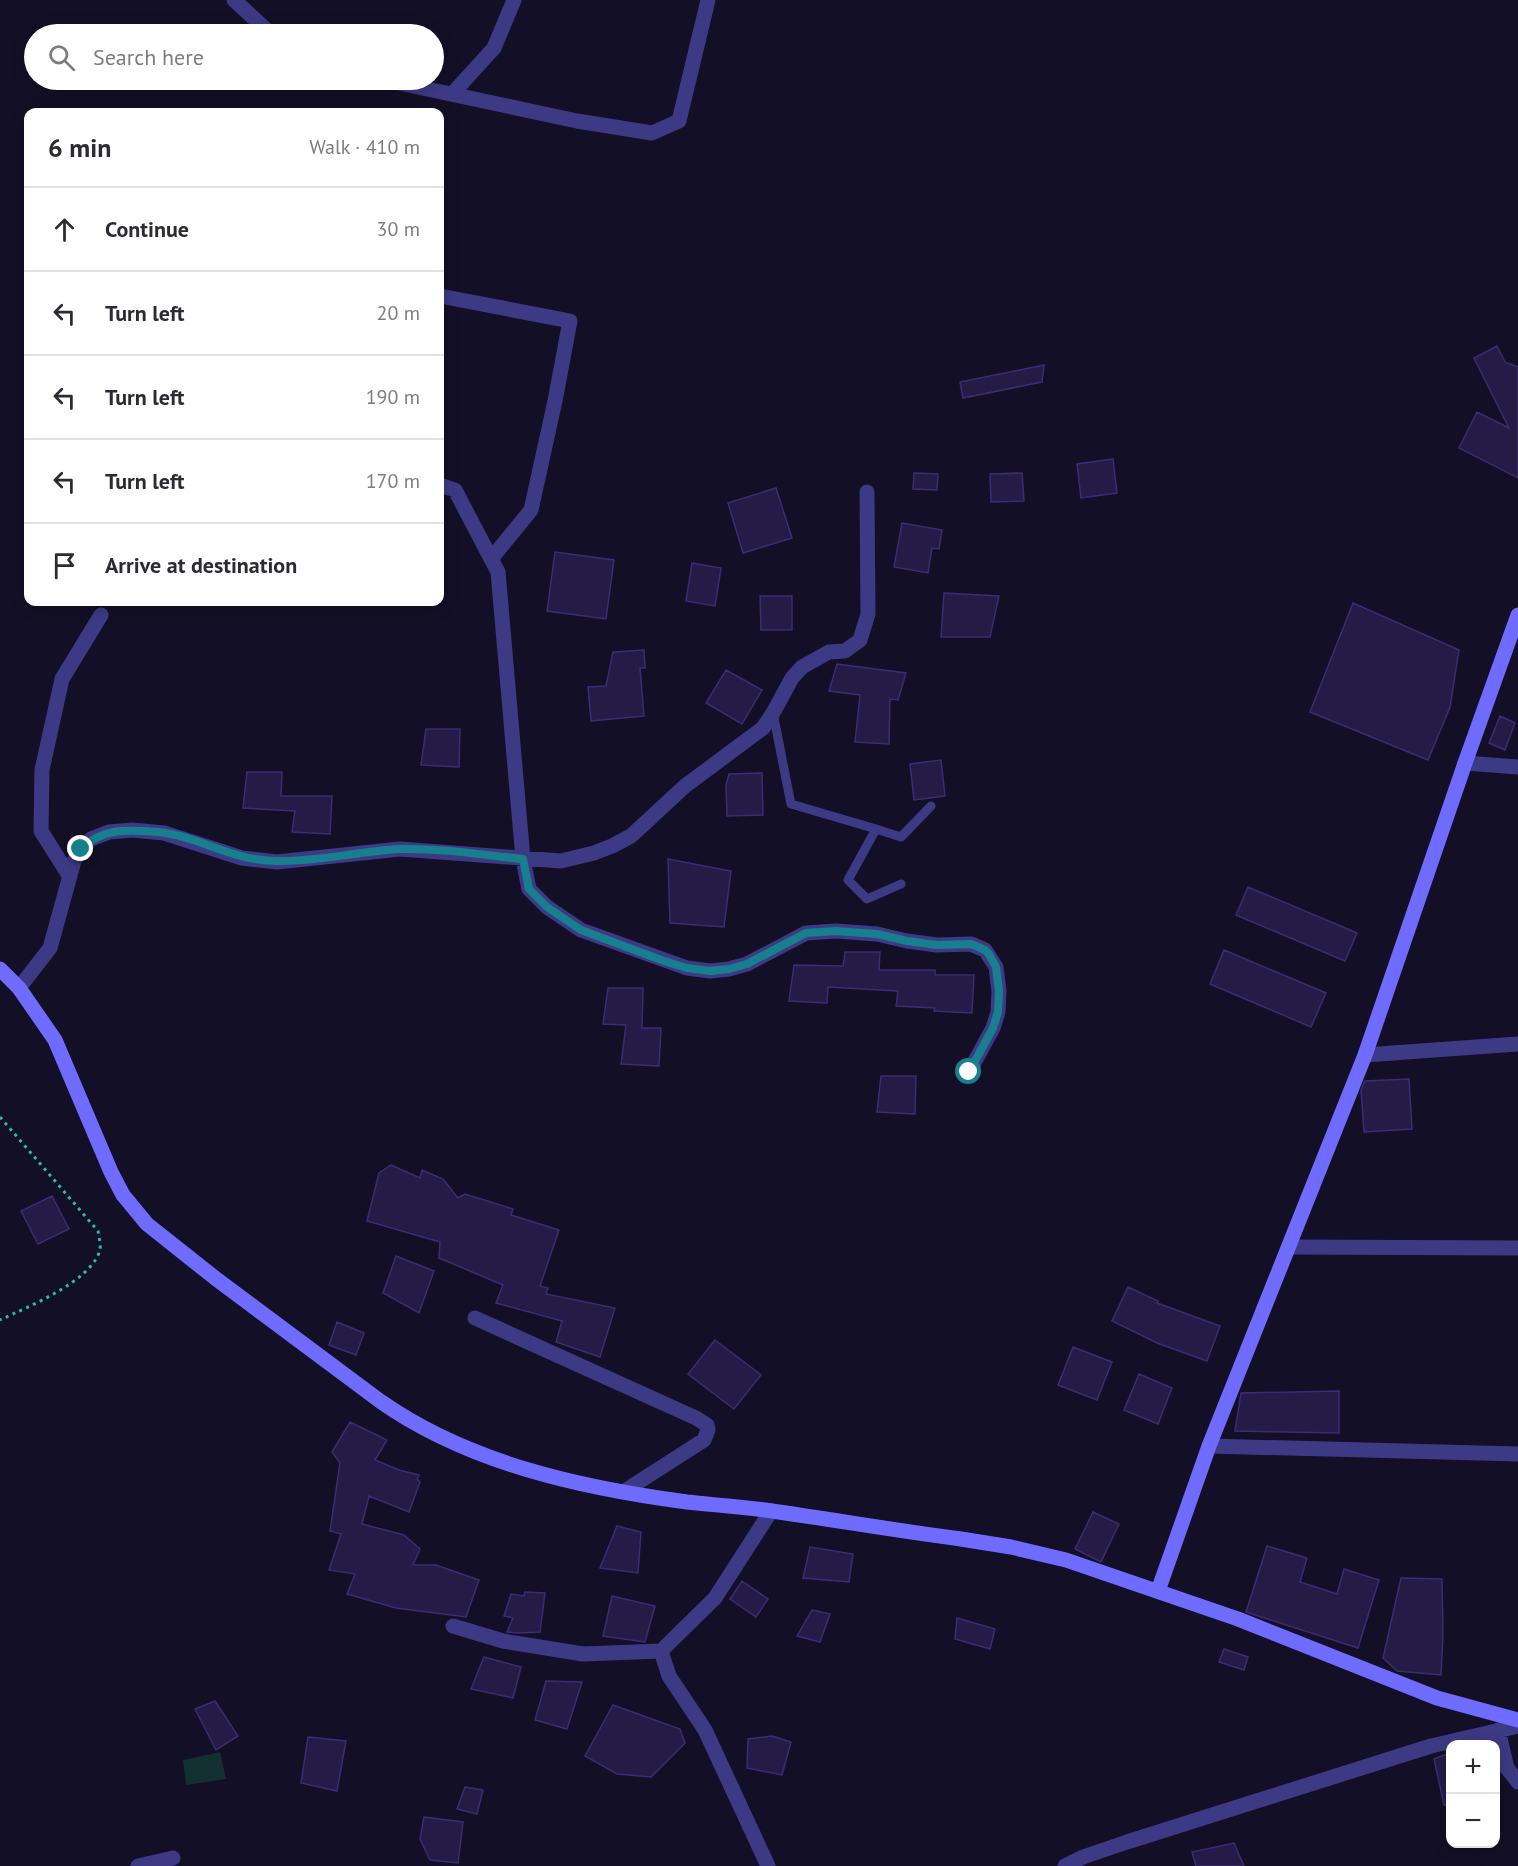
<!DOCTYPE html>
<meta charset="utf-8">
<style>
:root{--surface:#fff;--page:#f2f2f3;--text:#2b2b33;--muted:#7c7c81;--line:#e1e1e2}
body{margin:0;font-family:"PT Sans",sans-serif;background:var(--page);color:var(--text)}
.controls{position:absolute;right:18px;bottom:18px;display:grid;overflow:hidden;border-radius:12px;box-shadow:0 3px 15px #0003}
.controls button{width:54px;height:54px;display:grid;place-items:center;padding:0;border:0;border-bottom:2px solid var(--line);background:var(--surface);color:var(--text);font:30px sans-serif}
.stop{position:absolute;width:18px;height:18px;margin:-14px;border:4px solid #187f8f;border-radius:50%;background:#fff}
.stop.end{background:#187f8f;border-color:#fff;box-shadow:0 2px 6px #0008}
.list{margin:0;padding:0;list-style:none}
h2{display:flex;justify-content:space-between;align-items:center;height:78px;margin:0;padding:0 24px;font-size:26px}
h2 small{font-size:20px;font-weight:400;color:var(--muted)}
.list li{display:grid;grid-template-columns:39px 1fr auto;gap:18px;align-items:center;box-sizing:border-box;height:84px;padding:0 24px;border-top:2px solid var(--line)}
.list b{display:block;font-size:22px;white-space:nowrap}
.list em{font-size:20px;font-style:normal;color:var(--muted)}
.icon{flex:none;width:33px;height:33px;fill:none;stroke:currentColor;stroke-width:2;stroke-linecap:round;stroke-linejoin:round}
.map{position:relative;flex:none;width:1518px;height:1866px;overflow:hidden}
.search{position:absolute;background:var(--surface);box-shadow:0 3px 15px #0003;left:24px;top:24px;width:420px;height:66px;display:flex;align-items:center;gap:15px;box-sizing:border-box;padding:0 21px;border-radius:33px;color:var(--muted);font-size:22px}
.panel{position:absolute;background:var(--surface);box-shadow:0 3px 15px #0003;left:24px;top:108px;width:420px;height:498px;border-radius:12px}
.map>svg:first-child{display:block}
.green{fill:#12302f}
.building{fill:#241b47;stroke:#3b2d73;stroke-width:1.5}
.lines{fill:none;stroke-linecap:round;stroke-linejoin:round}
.path{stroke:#2fb8b0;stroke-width:3;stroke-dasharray:3 4.5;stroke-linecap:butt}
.lane{stroke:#3d3a85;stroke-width:9}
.street{stroke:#3d3a85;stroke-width:15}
.secondary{stroke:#6f6bff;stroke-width:15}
.route{stroke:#187f8f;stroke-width:8}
</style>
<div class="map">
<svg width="1518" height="1866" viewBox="0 0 1518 1866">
<rect width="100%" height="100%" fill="#130f26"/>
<path class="green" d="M220 1752 226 1779 186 1785 183 1760Z"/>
<path class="building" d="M1497 346 1505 362 1518 367V478L1459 448 1477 412 1509 428 1474 358Z
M1044 365 1042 382 963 398 960 382Z
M1113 459 1117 493 1081 498 1077 464Z
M914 473 938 474 937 490 913 489Z
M1022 473 1024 501 991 502 990 474Z
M776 488 792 538 743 553 728 503Z
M902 523 942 530 939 549 932 548 928 573 894 567Z
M555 552 614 560 606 619 547 611Z
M692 563 721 568 715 606 686 601Z
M944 593 999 596 990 637H941Z
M760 596H792V630H761Z
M1353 603 1459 650 1450 707 1428 760 1310 712Z
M644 650 645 668H640L644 716 591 721 588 687 606 686 613 652Z
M837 664 906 673 898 700 890 699 889 744 855 742 860 695 829 691Z
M726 670 762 690 742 724 706 703Z
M1500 716 1515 723 1505 750 1489 743Z
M426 729H460L459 767 421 765Z
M941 760 945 796 914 800 910 764Z
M247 772H282L281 796H332L330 834 292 832 295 811 243 808Z
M762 773 763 815 727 816 726 785 729 774Z
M668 859 731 871 724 927 670 923Z
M1248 887 1357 933 1345 961 1236 915Z
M1224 950 1326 993 1311 1027 1210 984Z
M845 952H880L879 970H935V975H974L972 1013 934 1011 935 1008 896 1006 898 991 828 987 827 1003 789 1001 794 965 843 966Z
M608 988H643L642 1028H661L659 1066 621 1064 626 1025 603 1024Z
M881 1076H916L915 1114 877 1112Z
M1409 1079 1412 1129 1364 1132 1361 1090 1365 1081Z
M391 1165 420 1178 422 1170 443 1179 458 1198 465 1194 513 1209 511 1215 559 1230 540 1286 548 1288 546 1294 615 1308 600 1357 556 1342 562 1321 496 1303 503 1285 439 1258 440 1242 367 1221 379 1173Z
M52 1196 69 1229 38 1244 21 1211Z
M396 1256 434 1271 419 1313 383 1293Z
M1128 1287 1158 1301 1157 1303 1220 1326 1207 1361 1157 1343 1112 1321Z
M337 1322 364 1333 356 1355 329 1345Z
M715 1340 761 1375 734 1409 688 1374Z
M1073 1347 1112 1362 1097 1400 1058 1385Z
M1139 1374 1172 1388 1158 1424 1124 1410Z
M1339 1391V1433L1235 1431 1241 1393Z
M350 1422 387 1440 375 1460 399 1470 419 1475 417 1479 420 1482 409 1512 369 1496 362 1524 404 1535 420 1549 413 1565H436L479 1580 466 1617 396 1608 347 1594 355 1574 329 1570 341 1534 330 1531 340 1463 332 1452Z
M1093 1512 1119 1524 1101 1562 1075 1549Z
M617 1526 641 1532 638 1573 600 1568Z
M1267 1546 1307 1558 1300 1582 1337 1594 1344 1569 1379 1580 1358 1648 1246 1612Z
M810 1547 853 1554 849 1582 803 1578Z
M1401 1578 1442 1579 1443 1635 1441 1675 1397 1671 1383 1658Z
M742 1581 768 1599 756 1617 730 1599Z
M525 1592 545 1593 540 1632 518 1633 507 1632 513 1618 504 1616 511 1594 524 1596Z
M612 1596 655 1606 645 1642 603 1636Z
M812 1610 830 1614 820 1642 797 1636Z
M957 1618 995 1629 990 1649 955 1639Z
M1224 1649 1248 1657 1244 1670 1219 1662Z
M484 1657 521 1667 513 1698 471 1689Z
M546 1681 582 1682 567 1729 535 1720Z
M215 1701 238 1736 216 1750 195 1709Z
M613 1705 680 1729 685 1743 651 1777 617 1774 585 1756Z
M772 1736 791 1742 782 1775 747 1768 748 1739Z
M308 1737 346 1741 337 1791 301 1783Z
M1450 1753V1805H1444L1434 1759Z
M465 1787 483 1790 477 1814 457 1809Z
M424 1817 463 1822 458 1863 430 1860 420 1839Z
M1234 1843 1244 1866H1196L1192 1852Z"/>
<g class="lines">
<path class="path" d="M0 1117 98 1231C99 1237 101 1245 100 1250 91 1282 27 1307 0 1320"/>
<path class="lane" d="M773 713 791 804 876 829 848 880 867 899 901 884
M876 829 901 837 931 806"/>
<path class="street" d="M234 0 271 34
M385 80 577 121 652 133 679 121 708 0
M452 94 494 48 514 0
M440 296 570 321 555 401 531 510 491 559
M440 485 455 490 498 572 523 859 529 889 547 907 581 930 687 968 710 971 729 969 747 964 806 933 836 931 877 934 907 941 937 945 971 944 985 950 996 967 999 991 998 1012 993 1028 969 1072
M1465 763 1518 767
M70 877 41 831 42 770 62 679 101 615
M19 988 50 948 74 861 81 849 91 839 109 832 132 830 164 833 242 858 277 862 400 849 561 861 594 853 612 846 631 836 685 786 763 728 773 713 792 678 802 667 829 652 845 651 860 640 868 614 867 492
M1365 1055 1518 1044
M1290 1247 1518 1248
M475 1318 696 1418 707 1425 708 1430 704 1440 623 1492
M1209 1446 1518 1454
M453 1626 503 1641 583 1654 661 1651
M1498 1730 1507 1768 1518 1782
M138 1866 173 1858
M768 1866 705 1730 669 1676 661 1651 715 1598 771 1511
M1065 1866 1083 1857 1127 1842 1431 1746 1518 1726"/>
<path class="secondary" d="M0 969 19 988 55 1040 111 1172 123 1195 147 1224 215 1278 380 1401C468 1463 581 1488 687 1502 715 1505 744 1507 772 1511 835 1520 898 1531 961 1539L1011 1547 1066 1560 1238 1619 1437 1698 1518 1720
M1158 1591 1209 1446 1365 1055 1465 763 1518 615"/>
</g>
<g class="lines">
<path class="route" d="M81 849C103 827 129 830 158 832 199 836 232 861 277 861 318 862 359 851 400 849 441 848 483 855 523 859L529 889 547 907 581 930 664 961 687 968 710 971 729 969 747 964 806 933 836 931 877 934 907 941 937 945 971 944 985 950 989 954 996 967 999 991 998 1012 993 1028 969 1072"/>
</g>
</svg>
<div class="controls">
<button>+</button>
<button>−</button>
</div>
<div class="stop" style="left:969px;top:1072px"></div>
<div class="stop end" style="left:81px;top:849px"></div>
<div class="search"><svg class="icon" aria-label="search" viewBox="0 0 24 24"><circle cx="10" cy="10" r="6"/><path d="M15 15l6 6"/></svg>Search here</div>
<section class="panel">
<h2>6 min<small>Walk · 410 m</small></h2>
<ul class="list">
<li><svg class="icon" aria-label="ahead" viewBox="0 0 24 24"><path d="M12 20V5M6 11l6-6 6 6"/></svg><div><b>Continue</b></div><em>30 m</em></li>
<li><svg class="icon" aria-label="left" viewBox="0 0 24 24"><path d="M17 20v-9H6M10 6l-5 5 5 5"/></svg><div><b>Turn left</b></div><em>20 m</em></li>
<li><svg class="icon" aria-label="left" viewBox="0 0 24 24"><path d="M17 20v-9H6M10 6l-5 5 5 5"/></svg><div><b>Turn left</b></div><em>190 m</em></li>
<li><svg class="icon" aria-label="left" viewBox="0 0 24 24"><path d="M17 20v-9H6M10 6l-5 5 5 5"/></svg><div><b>Turn left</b></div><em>170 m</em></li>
<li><svg class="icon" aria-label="arrive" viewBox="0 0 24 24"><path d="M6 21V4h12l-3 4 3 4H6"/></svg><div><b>Arrive at destination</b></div></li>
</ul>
</section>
</div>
